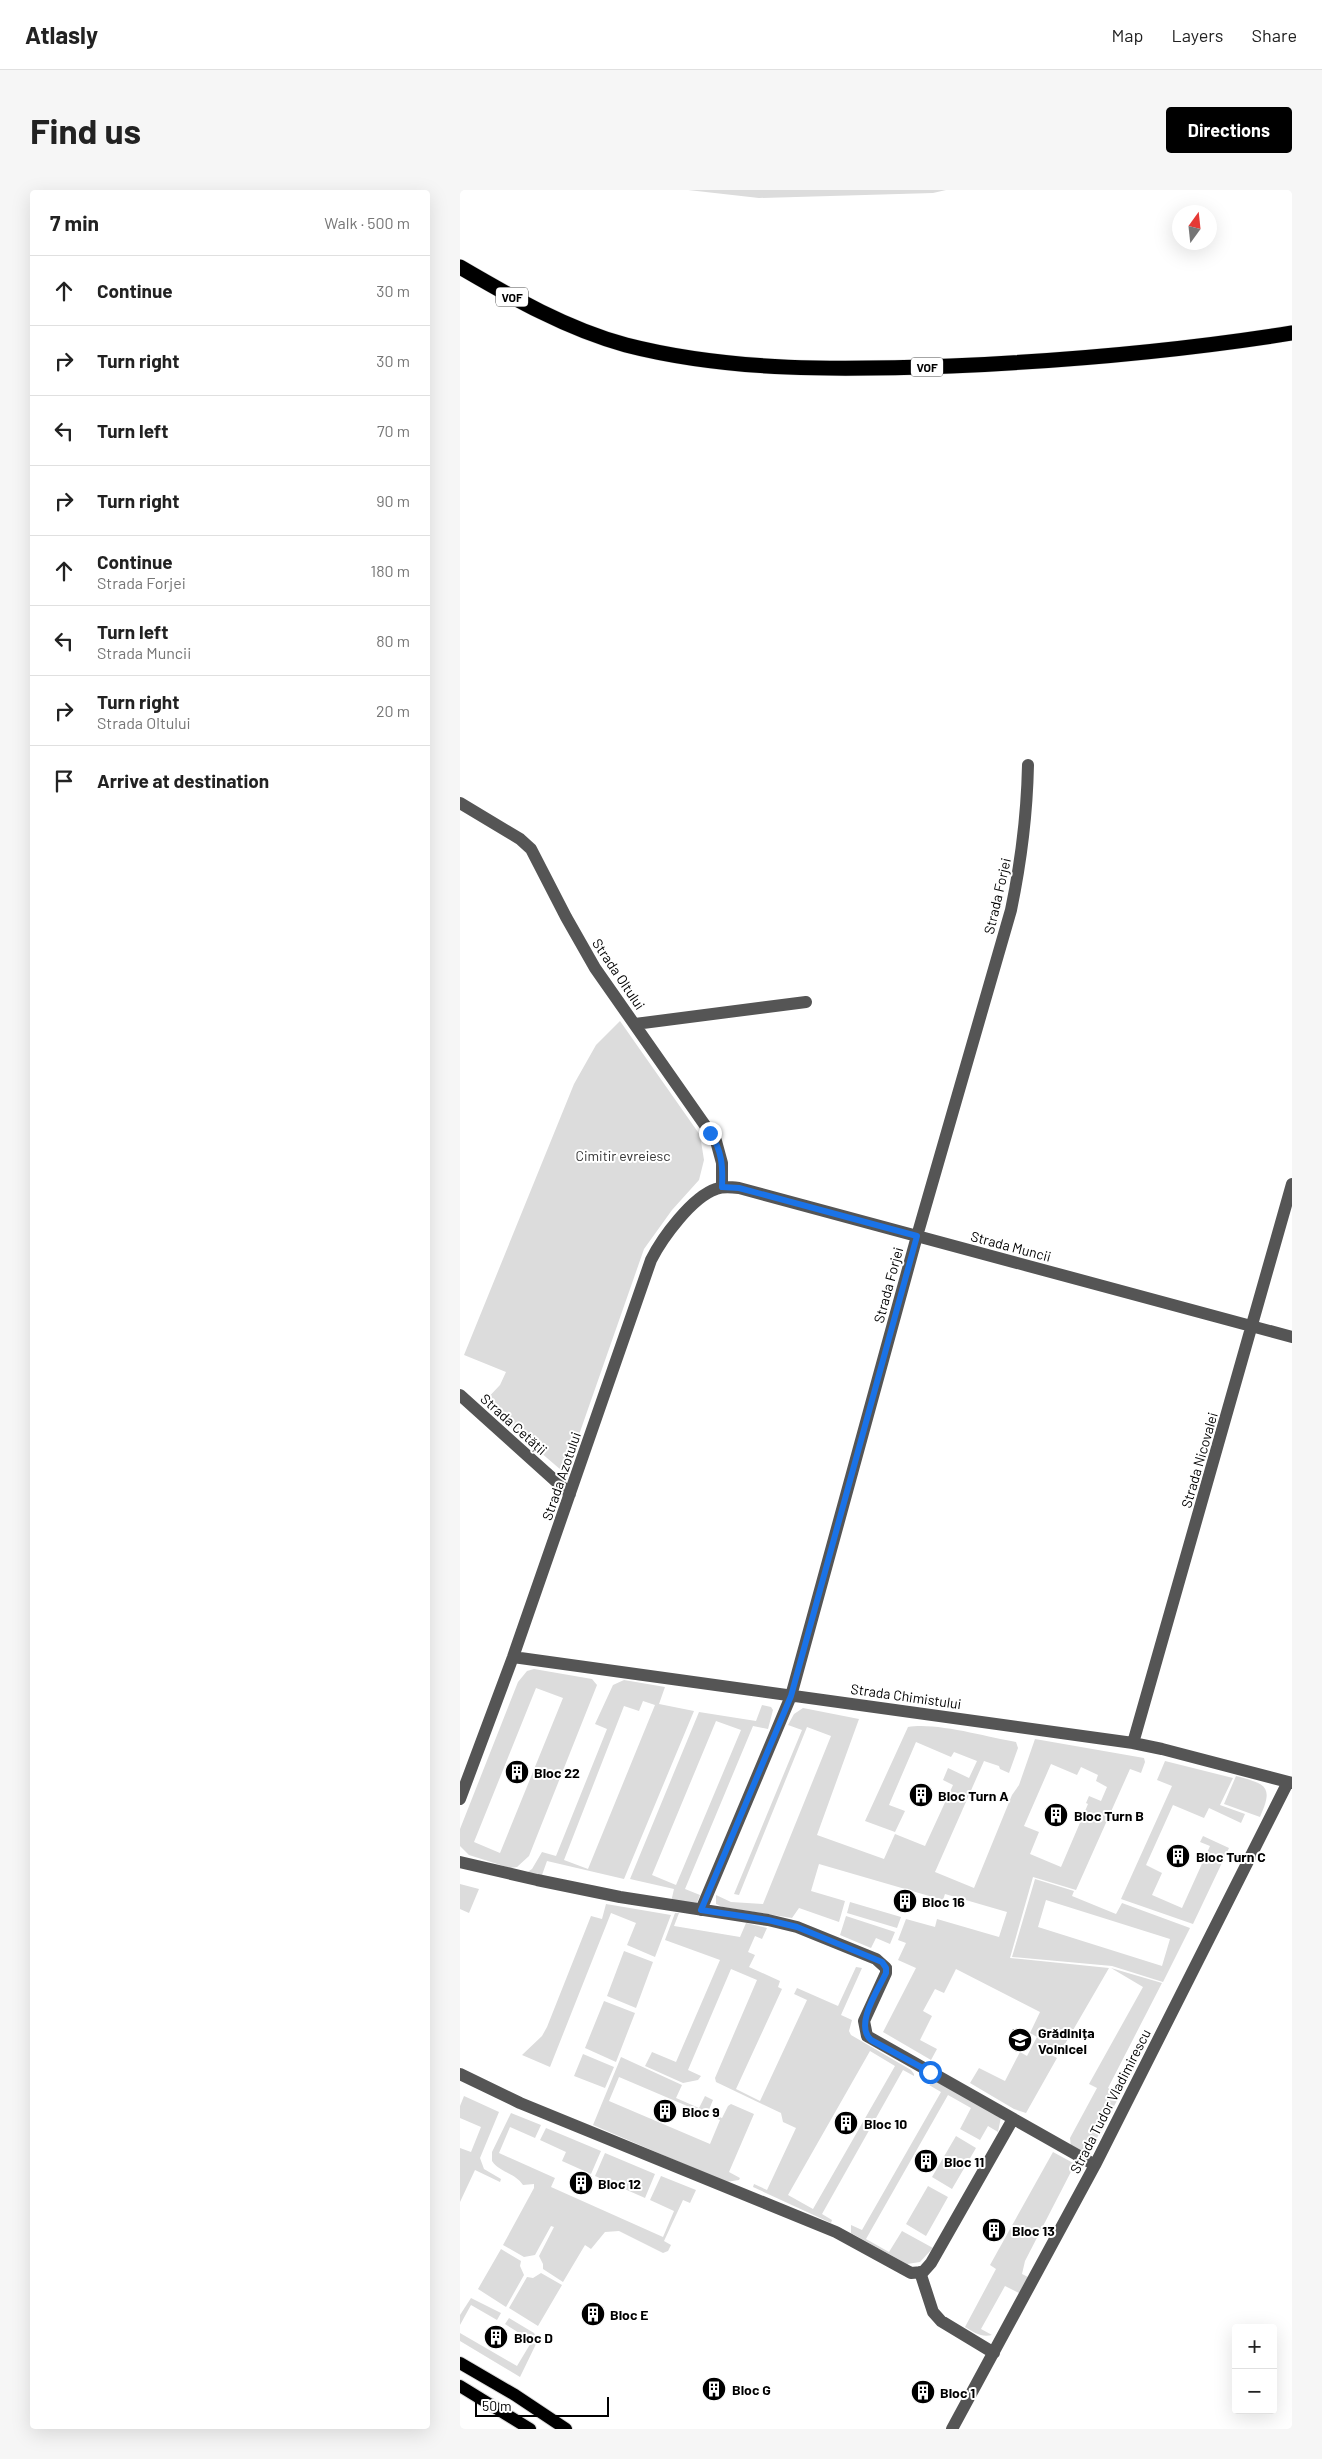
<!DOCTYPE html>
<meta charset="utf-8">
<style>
:root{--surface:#fff;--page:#f6f6f6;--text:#222;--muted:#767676;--line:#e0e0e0;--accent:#000}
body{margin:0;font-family:Barlow,sans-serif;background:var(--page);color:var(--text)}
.controls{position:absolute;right:15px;bottom:15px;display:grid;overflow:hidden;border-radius:5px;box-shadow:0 5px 20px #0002}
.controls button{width:45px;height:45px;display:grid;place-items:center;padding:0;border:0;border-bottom:1px solid var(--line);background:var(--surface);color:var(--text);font:25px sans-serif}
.compass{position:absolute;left:712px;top:15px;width:45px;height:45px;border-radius:50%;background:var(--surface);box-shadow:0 5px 20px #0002;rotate:15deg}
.scale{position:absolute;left:15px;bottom:12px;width:134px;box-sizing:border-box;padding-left:5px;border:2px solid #000;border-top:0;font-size:14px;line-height:18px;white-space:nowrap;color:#000;-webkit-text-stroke:4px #fff;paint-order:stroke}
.stop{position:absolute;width:15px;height:15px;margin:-11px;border:4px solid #1a73e8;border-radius:50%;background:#fff}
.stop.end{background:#1a73e8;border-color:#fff;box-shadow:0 1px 5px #0008}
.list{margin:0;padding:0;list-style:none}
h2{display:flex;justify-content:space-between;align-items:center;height:65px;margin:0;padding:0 20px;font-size:21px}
h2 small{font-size:16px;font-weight:400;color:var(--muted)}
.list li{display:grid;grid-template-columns:32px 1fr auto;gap:15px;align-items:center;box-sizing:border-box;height:70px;padding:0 20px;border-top:1px solid var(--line)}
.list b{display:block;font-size:19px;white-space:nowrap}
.list p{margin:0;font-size:16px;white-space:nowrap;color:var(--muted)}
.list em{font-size:16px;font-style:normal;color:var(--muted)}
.icon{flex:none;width:28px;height:28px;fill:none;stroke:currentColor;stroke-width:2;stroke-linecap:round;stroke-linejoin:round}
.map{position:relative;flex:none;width:832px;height:2239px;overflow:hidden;border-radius:5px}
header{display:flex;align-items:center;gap:30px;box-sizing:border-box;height:70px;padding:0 25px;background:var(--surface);border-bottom:1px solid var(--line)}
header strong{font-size:24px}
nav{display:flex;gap:28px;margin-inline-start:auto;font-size:18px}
.intro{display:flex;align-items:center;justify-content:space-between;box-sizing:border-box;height:120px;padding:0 30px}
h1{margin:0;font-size:35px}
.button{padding:12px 22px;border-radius:5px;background:var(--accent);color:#fff;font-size:18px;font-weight:700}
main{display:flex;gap:30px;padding:0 30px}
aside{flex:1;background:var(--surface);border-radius:5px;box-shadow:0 5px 20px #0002}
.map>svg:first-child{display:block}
.green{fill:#dcdcdc;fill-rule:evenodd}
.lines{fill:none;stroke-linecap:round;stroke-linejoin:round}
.major-casing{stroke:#dbdbdb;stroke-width:14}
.highway-casing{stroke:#dbdbdb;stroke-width:16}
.minor{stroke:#555;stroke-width:12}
.major{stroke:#000;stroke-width:12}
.highway{stroke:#000;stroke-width:15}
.route{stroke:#1a73e8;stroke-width:6}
.labels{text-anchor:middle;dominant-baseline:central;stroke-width:4;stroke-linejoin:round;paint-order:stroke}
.shield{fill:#fff;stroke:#4c4c4c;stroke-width:1}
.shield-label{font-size:12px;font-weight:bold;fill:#000}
.street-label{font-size:14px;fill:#000;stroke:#fff}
.park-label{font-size:14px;fill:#333;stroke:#fff}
.poi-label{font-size:14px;font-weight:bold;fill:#000;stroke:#fff;text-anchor:start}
</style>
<header>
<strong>Atlasly</strong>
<nav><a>Map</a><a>Layers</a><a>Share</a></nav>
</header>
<div class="intro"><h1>Find us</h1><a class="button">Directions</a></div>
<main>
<aside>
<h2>7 min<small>Walk · 500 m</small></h2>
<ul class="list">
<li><svg class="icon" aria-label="ahead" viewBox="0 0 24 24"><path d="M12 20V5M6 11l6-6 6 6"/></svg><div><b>Continue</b></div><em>30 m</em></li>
<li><svg class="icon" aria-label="right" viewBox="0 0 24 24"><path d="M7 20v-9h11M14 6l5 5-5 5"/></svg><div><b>Turn right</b></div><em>30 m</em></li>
<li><svg class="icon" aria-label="left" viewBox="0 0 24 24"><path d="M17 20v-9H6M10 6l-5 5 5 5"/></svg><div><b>Turn left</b></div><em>70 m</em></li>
<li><svg class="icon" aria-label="right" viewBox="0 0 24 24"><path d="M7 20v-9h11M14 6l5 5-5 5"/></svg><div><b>Turn right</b></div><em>90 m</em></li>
<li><svg class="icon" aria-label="ahead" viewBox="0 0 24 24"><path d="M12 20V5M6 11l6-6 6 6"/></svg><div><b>Continue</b><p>Strada Forjei</p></div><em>180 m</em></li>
<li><svg class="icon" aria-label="left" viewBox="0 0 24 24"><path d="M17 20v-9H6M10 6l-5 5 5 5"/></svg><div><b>Turn left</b><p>Strada Muncii</p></div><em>80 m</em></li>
<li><svg class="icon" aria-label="right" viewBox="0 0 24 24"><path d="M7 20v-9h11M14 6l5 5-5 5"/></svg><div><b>Turn right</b><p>Strada Oltului</p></div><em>20 m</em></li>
<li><svg class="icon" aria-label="arrive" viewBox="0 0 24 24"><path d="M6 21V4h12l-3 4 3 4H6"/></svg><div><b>Arrive at destination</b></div></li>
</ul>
</aside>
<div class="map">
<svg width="832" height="2239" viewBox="0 0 832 2239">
<rect width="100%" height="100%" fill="#fff"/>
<path class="green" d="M228 0H486L473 3 299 8Z
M160 831 240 945 244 970 239 990 212 1020 184 1059 107 1279 101 1280 23 1213 40 1195 46 1182 4 1165 114 894 136 855Z
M74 1479 132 1489 137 1495 69 1666 57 1677 50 1678 9 1665 0 1656V1639L58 1492 67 1481ZM76 1498 103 1508 40 1663 14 1652Z
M164 1490 205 1497 199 1514 234 1521 164 1689 87 1671 82 1685 66 1683 72 1679 82 1662 96 1666 147 1539 135 1534 153 1495ZM183 1511 195 1515 128 1679 104 1670 164 1516 179 1521Z
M302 1515 311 1517 313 1520 308 1539 293 1536 225 1699 240 1705 236 1715 211 1712 214 1699 170 1689 239 1522 296 1531ZM256 1531 281 1540 216 1695 192 1685Z
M343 1518 399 1529 357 1645 424 1669 435 1644 465 1656 493 1595 483 1590 488 1578 509 1588 517 1571 494 1562 491 1567 456 1552 429 1615 445 1621 435 1642 405 1631 448 1537C476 1532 527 1547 556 1552L558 1558 549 1583 540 1579 539 1576 524 1571 475 1682 514 1698 552 1605 559 1595 575 1549 684 1568 685 1572 681 1583 670 1579 616 1700 573 1687 550 1768 649 1778 598 1866 578 1858 597 1868 566 1923 554 1919 510 1893 519 1878 545 1891 560 1862 567 1866 577 1847 570 1843 580 1822 496 1779 484 1803 475 1799 463 1821 472 1826 460 1850 477 1859 471 1870 423 1842 456 1778 438 1770 446 1753 438 1750 446 1729 475 1737 477 1729 539 1747 547 1722 485 1704 483 1710 359 1674 351 1701 385 1711 379 1732 339 1718 332 1728 263 1717 256 1714V1705L271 1712 303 1714 371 1546 347 1537 279 1705 274 1704 342 1540 328 1535 334 1524ZM591 1574 617 1585 621 1577 638 1585 636 1591 647 1597 641 1611 629 1606 626 1613 628 1614 601 1677 570 1664 579 1642 564 1636Z
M705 1571 773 1588 760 1615 785 1624 781 1633 749 1618 744 1628 713 1615 686 1675 702 1683 692 1705 722 1718 750 1656 740 1652 743 1646 769 1658 733 1734 661 1709 712 1596 697 1590Z
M776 1586C806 1594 814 1596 800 1627L764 1614Z
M575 1689 614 1701 612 1706 656 1724 662 1713 730 1738 703 1792 652 1776 552 1767ZM586 1710 710 1749 702 1776 578 1737Z
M0 1694 19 1699 9 1723 0 1719Z
M390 1712 441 1727 437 1738 387 1723Z
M146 1714 211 1725 195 1767 167 1755 176 1733 151 1723 90 1877 62 1865 82 1846 87 1837 131 1726 142 1729Z
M215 1723H219L214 1736 280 1747 286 1733 307 1738 302 1749 295 1746 288 1762 295 1765 289 1777 320 1791 318 1797 322 1799 276 1899 300 1911 347 1810 334 1804 337 1798 378 1816 396 1777 402 1778 381 1825 392 1830 389 1841 391 1845 451 1880 454 1884V1886L443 1880 362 2024 372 2030 371 2033 293 1997 294 1994 307 2000 336 1938 323 1932 321 1923 256 1892 255 1888 297 1790 271 1779 228 1880 241 1886 238 1890 223 1893 185 1876 192 1862 216 1872 260 1770 205 1750ZM410 1861 435 1876 353 2019 328 2005Z
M386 1726 435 1742 430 1754 416 1748 411 1758 380 1745Z
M164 1761 193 1772 176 1818 147 1806Z
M651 1778 702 1793 648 1898 660 1905 630 1961 624 1964 611 1957 610 1948 637 1898 629 1894 683 1797Z
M144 1811 175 1823 156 1872 125 1858Z
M123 1864 154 1877 145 1898 114 1886Z
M161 1867 222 1895 216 1908 239 1918 245 1906 253 1910 248 1922 262 1928 268 1916 271 1914 294 1924 269 1982 280 1988 279 1990 266 1992 133 1935ZM159 1887 260 1930 250 1954 149 1911Z
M476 1890 541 1927 538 1942 528 1936 520 1950 500 1939 511 1918 488 1905 406 2049 429 2062 442 2041 473 2058 460 2072 447 2074 391 2043V2035L402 2040 481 1902 469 1895Z
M4 1906 39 1922 20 1968 24 1979 41 1989 40 1992 15 1980 0 2012V1958L11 1962 21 1937 0 1928V1916Z
M51 1923 81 1935 75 1948 50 1937 39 1963 95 1988 91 1997 203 2047 214 2021 190 2010 201 1986 236 2000 230 2013 223 2010 204 2051 211 2055 208 2061 203 2063 159 2041 145 2042 131 2059 125 2055 103 2092 83 2079V2074L79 2066 94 2037 91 2036 75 2065 64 2067 43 2055 74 1998V1994L63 1995C55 1983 39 1982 32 1971V1962Z
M86 1938 141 1961 131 1984 102 1971 106 1962 80 1950Z
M496 1946 516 1958 492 1999 472 1987Z
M593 1962 615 1974 565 2071 562 2084 568 2087 559 2103 545 2096 521 2139 532 2145C522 2148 513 2142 505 2137L536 2079 530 2075Z
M145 1963 195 1984 185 2008 135 1986Z
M468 1996 488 2007 466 2046 446 2034Z
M41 2059 61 2071 60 2076 64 2085 46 2117 18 2099Z
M81 2083 102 2095 78 2136 49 2118 67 2087 73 2088Z
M11 2108 41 2123 37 2130 11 2115 0 2135V2125Z
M49 2128 74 2143 78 2150 60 2187 0 2151V2143L57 2176 72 2151 45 2134Z"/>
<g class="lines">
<g class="major-casing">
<path id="major" d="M0 2173 55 2205 106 2239
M0 2196 70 2239"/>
</g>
<g class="highway-casing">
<path id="highway" d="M0 77C53 108 107 139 166 155 271 182 384 180 491 176 605 171 719 161 832 143"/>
</g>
<path class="minor" d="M0 613 60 649 71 659 106 727 135 778 256 951 262 973V997
M175 834 346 812
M0 1205 110 1304
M53 1467 673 1553 702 1559 832 1593
M673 1553 832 994
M0 1609 53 1467 191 1070C202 1048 232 1007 256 999 263 996 271 997 279 998L832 1147
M0 1672 77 1690 160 1707 308 1730 337 1737 416 1769 426 1778V1783L404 1831 407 1846 635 1975
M241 1720 331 1506 457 1046 551 720C561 672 567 624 568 575
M0 1884 60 1913 376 2042 451 2083 463 2082 471 2073 553 1929
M460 2082 473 2122 481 2131 534 2163
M492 2239 635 1975 828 1592"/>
<use href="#major" class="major"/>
<use href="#highway" class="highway"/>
</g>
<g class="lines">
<path class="route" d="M250 943C262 960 263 977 262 997L279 998 457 1046 331 1506 241 1720 308 1730 337 1737 422 1772 426 1778V1783C418 1800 394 1835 411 1850L470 1882"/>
</g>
<defs>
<g id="building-disc" transform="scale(1.25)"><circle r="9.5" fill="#000" stroke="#fff"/><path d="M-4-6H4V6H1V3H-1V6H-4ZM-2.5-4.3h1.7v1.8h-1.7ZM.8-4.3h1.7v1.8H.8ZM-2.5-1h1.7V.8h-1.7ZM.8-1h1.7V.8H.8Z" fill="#fff"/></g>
<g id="school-disc" transform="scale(1.25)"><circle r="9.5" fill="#000" stroke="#fff"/><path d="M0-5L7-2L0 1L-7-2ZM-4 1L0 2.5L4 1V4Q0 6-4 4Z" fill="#fff"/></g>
</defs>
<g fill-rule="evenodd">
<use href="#building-disc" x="57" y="1582"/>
<use href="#building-disc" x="461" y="1605"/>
<use href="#building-disc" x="596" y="1625"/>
<use href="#building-disc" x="718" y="1666"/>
<use href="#building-disc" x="445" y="1711"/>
<use href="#school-disc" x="560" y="1850"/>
<use href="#building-disc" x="205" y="1921"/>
<use href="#building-disc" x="386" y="1933"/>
<use href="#building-disc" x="466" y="1971"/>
<use href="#building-disc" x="121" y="1993"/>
<use href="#building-disc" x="534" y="2040"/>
<use href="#building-disc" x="133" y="2124"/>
<use href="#building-disc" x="36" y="2147"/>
<use href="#building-disc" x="254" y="2199"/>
<use href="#building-disc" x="463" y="2202"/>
</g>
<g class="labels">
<g class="shield">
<rect x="36" y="97.5" width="32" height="19" rx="4"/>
<rect x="451" y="167.5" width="32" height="19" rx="4"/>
</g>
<g class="shield-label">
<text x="52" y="107">VOF</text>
<text x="467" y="177">VOF</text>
</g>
<g class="street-label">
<text transform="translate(537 706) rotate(-77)">Strada Forjei</text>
<text transform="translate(159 784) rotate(56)">Strada Oltului</text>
<text transform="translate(551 1056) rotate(15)">Strada Muncii</text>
<text transform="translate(428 1095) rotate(-75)">Strada Forjei</text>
<text transform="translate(54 1234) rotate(42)">Strada Cetății</text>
<text transform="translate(739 1270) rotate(-74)">Strada Nicovalei</text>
<text transform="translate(101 1286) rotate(-71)">Strada Azotului</text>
<text transform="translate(446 1506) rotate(8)">Strada Chimistului</text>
<text transform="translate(650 1911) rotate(-63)">Strada Tudor Vladimirescu</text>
</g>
<g class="park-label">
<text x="163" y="965">Cimitir evreiesc</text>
</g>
<g class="poi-label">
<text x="74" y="1582">Bloc 22</text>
<text x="478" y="1605">Bloc Turn A</text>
<text x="614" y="1625">Bloc Turn B</text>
<text x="736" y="1666">Bloc Turn C</text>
<text x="462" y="1711">Bloc 16</text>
<text x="578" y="1842">Grădinița<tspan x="578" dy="16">Voinicel</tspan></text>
<text x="222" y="1921">Bloc 9</text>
<text x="404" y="1933">Bloc 10</text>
<text x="484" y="1971">Bloc 11</text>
<text x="138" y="1993">Bloc 12</text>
<text x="552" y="2040">Bloc 13</text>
<text x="150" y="2124">Bloc E</text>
<text x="54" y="2147">Bloc D</text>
<text x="272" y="2199">Bloc G</text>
<text x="480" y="2202">Bloc 1</text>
</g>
</g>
</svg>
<div class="controls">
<button>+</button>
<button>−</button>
</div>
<svg class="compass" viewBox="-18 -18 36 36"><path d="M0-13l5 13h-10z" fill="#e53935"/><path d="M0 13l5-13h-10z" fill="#767676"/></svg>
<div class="scale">50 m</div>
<div class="stop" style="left:470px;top:1882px"></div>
<div class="stop end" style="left:250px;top:943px"></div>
</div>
</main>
